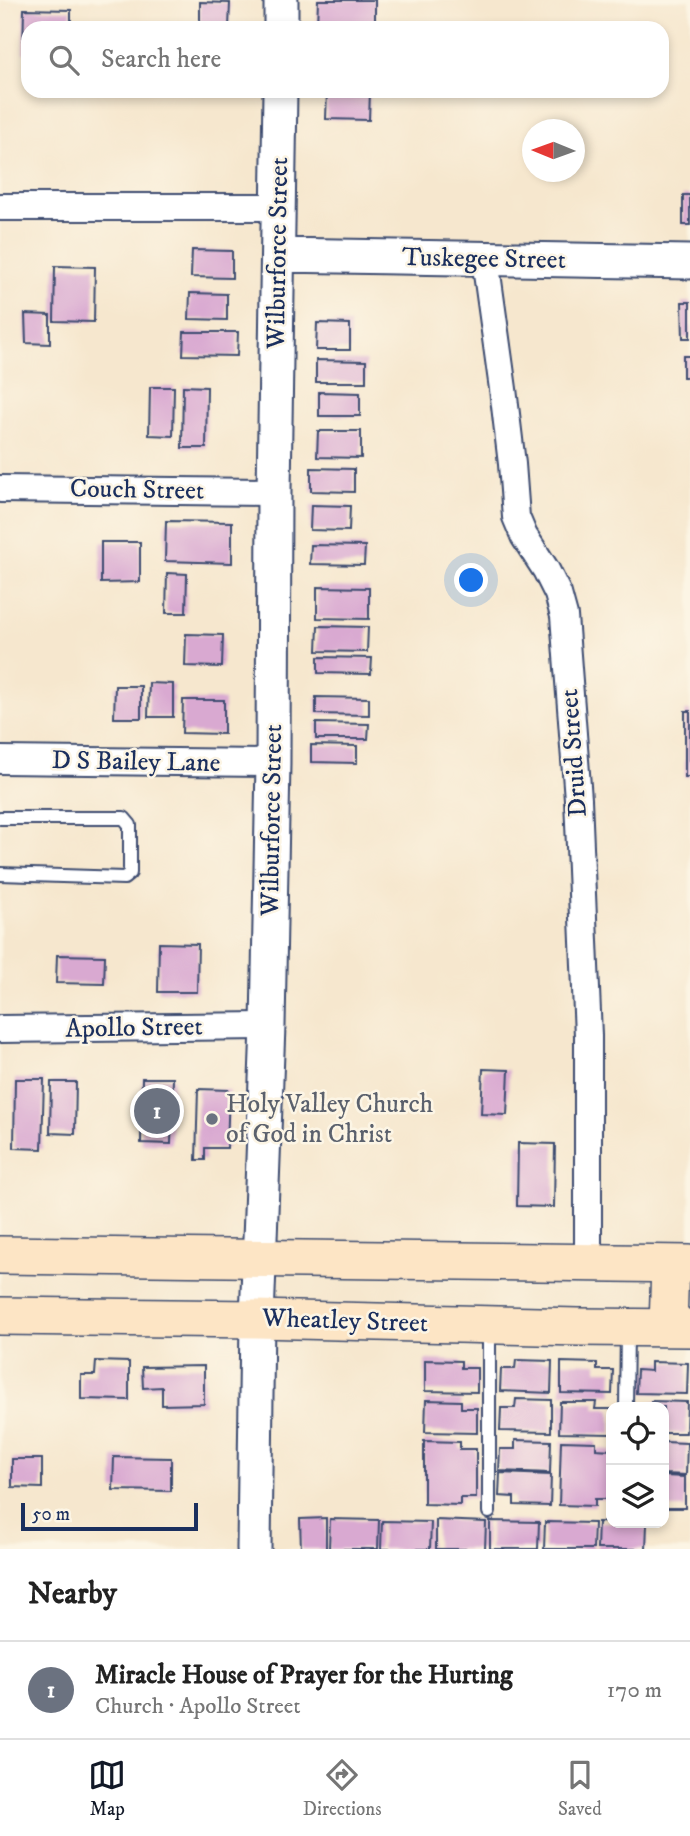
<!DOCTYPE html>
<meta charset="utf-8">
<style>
:root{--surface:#fff;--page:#f6f6f6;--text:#222;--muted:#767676;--line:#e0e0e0;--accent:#111827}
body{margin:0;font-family:"IM FELL DW Pica",serif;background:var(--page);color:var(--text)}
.controls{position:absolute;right:21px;bottom:21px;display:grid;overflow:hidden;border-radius:14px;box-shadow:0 4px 10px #0003}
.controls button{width:63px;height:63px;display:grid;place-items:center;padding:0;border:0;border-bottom:2px solid var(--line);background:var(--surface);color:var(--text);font:35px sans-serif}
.compass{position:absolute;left:522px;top:119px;width:63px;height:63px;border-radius:50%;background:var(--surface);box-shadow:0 4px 10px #0003;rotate:271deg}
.scale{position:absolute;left:21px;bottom:18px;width:177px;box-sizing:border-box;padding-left:7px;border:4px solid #1b2f5e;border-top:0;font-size:19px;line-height:24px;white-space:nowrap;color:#1b2f5e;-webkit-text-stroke:5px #fcf5e5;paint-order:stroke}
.you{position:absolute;left:472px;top:581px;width:24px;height:24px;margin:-18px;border:5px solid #fff;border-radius:50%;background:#1a73e8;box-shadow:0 0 0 10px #1a73e833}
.badge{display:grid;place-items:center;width:46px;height:46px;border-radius:50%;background:var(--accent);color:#fff;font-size:23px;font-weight:700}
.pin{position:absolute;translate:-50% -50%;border:4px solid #fff;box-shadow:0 2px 7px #0006}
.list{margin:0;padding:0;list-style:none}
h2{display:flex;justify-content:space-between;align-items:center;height:91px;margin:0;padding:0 28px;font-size:30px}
h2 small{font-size:23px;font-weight:400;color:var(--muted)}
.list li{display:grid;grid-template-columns:46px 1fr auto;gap:21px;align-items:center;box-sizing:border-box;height:98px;padding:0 28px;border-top:2px solid var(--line)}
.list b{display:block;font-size:26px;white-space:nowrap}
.list p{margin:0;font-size:23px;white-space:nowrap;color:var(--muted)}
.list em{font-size:23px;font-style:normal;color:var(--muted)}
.icon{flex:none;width:38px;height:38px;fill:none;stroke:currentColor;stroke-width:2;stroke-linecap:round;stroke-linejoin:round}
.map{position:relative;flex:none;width:690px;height:1549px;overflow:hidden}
.search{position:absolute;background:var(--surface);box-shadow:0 4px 10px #0003;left:21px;right:21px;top:21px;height:77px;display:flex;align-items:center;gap:18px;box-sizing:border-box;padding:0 24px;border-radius:21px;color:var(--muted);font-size:26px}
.sheet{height:189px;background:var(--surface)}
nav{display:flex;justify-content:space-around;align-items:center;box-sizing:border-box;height:98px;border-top:2px solid var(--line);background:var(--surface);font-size:19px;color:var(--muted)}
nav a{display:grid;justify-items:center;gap:4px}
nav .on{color:var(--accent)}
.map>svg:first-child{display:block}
.building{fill:#d9a9d1}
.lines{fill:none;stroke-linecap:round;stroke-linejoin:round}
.service-casing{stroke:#3c4b6f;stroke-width:16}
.minor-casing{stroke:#3c4b6f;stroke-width:30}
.tertiary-casing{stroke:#3c4b6f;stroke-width:37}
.secondary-casing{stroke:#3c4b6f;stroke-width:40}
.service{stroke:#fff;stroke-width:12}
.minor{stroke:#fff;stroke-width:26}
.tertiary{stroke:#fff;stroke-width:33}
.secondary{stroke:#fde5c5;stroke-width:37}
.worship-dot{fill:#6b7280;stroke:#fcf5e5;stroke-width:2.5}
.labels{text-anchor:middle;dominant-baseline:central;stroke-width:5;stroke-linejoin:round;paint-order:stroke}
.street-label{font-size:26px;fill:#1b2f5e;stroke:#fcf5e5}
.worship-label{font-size:26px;fill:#5b616d;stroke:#fcf5e5;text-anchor:start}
</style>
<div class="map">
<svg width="690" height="1549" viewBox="0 0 690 1549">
<rect width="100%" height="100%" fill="#fcf5e5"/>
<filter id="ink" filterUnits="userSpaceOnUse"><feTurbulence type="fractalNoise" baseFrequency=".0143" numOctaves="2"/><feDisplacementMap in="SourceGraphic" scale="14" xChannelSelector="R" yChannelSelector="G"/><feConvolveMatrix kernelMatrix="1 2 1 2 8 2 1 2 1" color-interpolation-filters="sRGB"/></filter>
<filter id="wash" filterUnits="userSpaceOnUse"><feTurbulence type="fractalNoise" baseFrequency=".00686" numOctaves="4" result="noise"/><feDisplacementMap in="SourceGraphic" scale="28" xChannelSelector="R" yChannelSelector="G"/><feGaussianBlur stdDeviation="1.57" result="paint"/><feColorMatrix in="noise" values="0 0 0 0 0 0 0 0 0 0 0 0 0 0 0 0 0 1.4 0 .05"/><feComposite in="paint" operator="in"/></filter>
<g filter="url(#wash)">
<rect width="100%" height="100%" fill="#f6e7ce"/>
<g id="blocks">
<path class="building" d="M318 0H375V27L317 26Z
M200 2 230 3 229 28H200Z
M24 9 71 10V28H28V53H23Z
M327 91H370L369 120 326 119Z
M683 195H690V225H683Z
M192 250 232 251V278L191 277Z
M55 266 95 267 94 322 54 321Z
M190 293 227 294V320L189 319Z
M682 302H690V338H683Z
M25 314 50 315V344L26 343Z
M317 323 350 324V350H316Z
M184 332H238L237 356 183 355Z
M683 356H690V377H683Z
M316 360 366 361V382H316Z
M183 386 207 387 206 448H182Z
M150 387H174L173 436 149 435Z
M319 392 360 393V416H319Z
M318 431H361V458L317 457Z
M311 468 354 469V492L311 491Z
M311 505 350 506 349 531 310 530Z
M166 521 232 522V563L165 561Z
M101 542H140V582L101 583Z
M311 545 365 546 364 565 310 564Z
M167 573 187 574 186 613H166Z
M317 587 369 588V619L317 618Z
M318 626 368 627 367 652 317 651Z
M186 634 223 635 222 667 185 666Z
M318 657 372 658 371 674 318 673Z
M149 683 173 684V717H148Z
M115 686H141V718H114Z
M316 697 369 698V715L316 714Z
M183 700H224V734L182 733Z
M685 711H690V777H685Z
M316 723 369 724 368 739H316Z
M311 745 357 746V763L311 762Z
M159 943 198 944 197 992H158Z
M57 955 105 956 104 984 56 983Z
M483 1069 509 1070 507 1115 481 1114Z
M142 1078H173L171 1144 141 1143Z
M15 1079H44L42 1149 14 1148Z
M51 1082H76L75 1134 50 1133Z
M198 1089 229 1090 227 1148H205V1160H196Z
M518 1143 555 1144 554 1207 517 1206Z
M425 1360 461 1361V1368H477V1392L425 1391Z
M516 1360 552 1361 551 1393 500 1391 501 1369H515Z
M96 1361 129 1362V1400L81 1399V1375H95Z
M561 1362 597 1363V1370H613L612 1394 561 1393Z
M651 1362 688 1363 687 1394 636 1393 637 1370 651 1371Z
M204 1366V1404L162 1405V1387L143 1388 142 1367Z
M516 1399 551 1400V1432L500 1431 501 1408H515Z
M426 1400 461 1401V1408H477V1433L425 1432Z
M651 1401 687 1402 686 1433H664V1407H651Z
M560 1402H596L595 1409H611V1434L559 1433Z
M515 1440 551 1441 550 1473 499 1471 500 1449H515Z
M424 1441 460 1442V1449H476V1498H460V1505L424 1504Z
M561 1441 596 1442V1449L611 1450V1499H595V1506L559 1505Z
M664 1442 687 1443 686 1475 664 1474Z
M114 1457 171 1458V1491L113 1490Z
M12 1459H42V1488L12 1487Z
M500 1473 551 1475 550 1506 514 1505V1497L499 1496Z
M664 1476 685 1477V1508H664Z
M326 1518V1549H301L300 1519Z
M330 1519 379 1520 378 1549H329Z
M436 1520 486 1522 485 1549H436Z
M382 1521 431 1522 430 1549H381Z
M490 1521 539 1522 538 1549H490Z
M545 1522 594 1523 593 1549H544Z
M598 1522 647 1523 646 1549H597Z"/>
</g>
</g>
<g filter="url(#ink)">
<use href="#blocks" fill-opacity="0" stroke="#3c4b6f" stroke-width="2"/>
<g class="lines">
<g class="service-casing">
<path id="service" d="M0 818H124L130 825V873L124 878 0 874
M626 1407 627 1331
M489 1512V1327"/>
</g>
<g class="minor-casing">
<path id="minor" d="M0 207H278
M485 259 503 389 512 464 516 517 524 536 546 570 558 594 564 616 578 799 588 1036V1262
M0 489 274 492
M0 760 273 763
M0 1029 268 1026"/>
</g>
<g class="tertiary-casing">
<path id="tertiary" d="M281 28V0
M278 255 690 262
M254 1549 257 1319 268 1026 273 763 274 492 280 91"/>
</g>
<g class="secondary-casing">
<path id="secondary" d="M0 1255 690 1264
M0 1316 257 1319 578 1327 690 1328
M668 1328 670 1264"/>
</g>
<use href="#service" class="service"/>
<use href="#minor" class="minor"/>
<use href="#tertiary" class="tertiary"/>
<use href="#secondary" class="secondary"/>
</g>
</g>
<circle class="worship-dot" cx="212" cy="1119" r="7"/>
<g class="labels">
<g class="street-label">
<text transform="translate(278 253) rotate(-89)">Wilburforce Street</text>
<text transform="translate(484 259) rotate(1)">Tuskegee Street</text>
<text transform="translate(137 490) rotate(1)">Couch Street</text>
<text transform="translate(574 753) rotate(-94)">Druid Street</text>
<text transform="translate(136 762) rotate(1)">D S Bailey Lane</text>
<text transform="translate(272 820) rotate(-89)">Wilburforce Street</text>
<text transform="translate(134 1028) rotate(-1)">Apollo Street</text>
<text transform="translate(345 1321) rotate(2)">Wheatley Street</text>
</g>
<g class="worship-label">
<text x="226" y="1104">Holy Valley Church<tspan x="226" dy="30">of God in Christ</tspan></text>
</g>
</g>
</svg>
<div class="controls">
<button><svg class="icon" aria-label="locate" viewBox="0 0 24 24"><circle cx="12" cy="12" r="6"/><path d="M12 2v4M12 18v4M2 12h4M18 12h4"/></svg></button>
<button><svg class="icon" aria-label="layers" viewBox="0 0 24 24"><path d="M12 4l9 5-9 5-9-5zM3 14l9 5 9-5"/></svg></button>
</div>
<svg class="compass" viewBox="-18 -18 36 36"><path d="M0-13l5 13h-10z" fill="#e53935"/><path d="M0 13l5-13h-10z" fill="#767676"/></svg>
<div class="scale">50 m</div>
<div class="you"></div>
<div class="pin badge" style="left:157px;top:1111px;background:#6b7280">1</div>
<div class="search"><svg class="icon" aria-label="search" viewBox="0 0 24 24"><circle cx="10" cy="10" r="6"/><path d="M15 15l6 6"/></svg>Search here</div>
</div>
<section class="sheet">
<h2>Nearby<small></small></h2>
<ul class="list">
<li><span class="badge" style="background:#6b7280">1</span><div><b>Miracle House of Prayer for the Hurting</b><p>Church · Apollo Street</p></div><em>170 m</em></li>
</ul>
</section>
<nav>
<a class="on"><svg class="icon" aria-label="map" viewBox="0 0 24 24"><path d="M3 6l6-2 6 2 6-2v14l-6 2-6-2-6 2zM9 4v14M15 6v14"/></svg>Map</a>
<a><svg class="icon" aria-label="directions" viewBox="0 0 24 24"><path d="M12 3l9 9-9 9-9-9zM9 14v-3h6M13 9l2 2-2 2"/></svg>Directions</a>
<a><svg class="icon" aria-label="saved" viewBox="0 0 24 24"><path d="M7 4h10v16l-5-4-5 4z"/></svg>Saved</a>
</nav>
